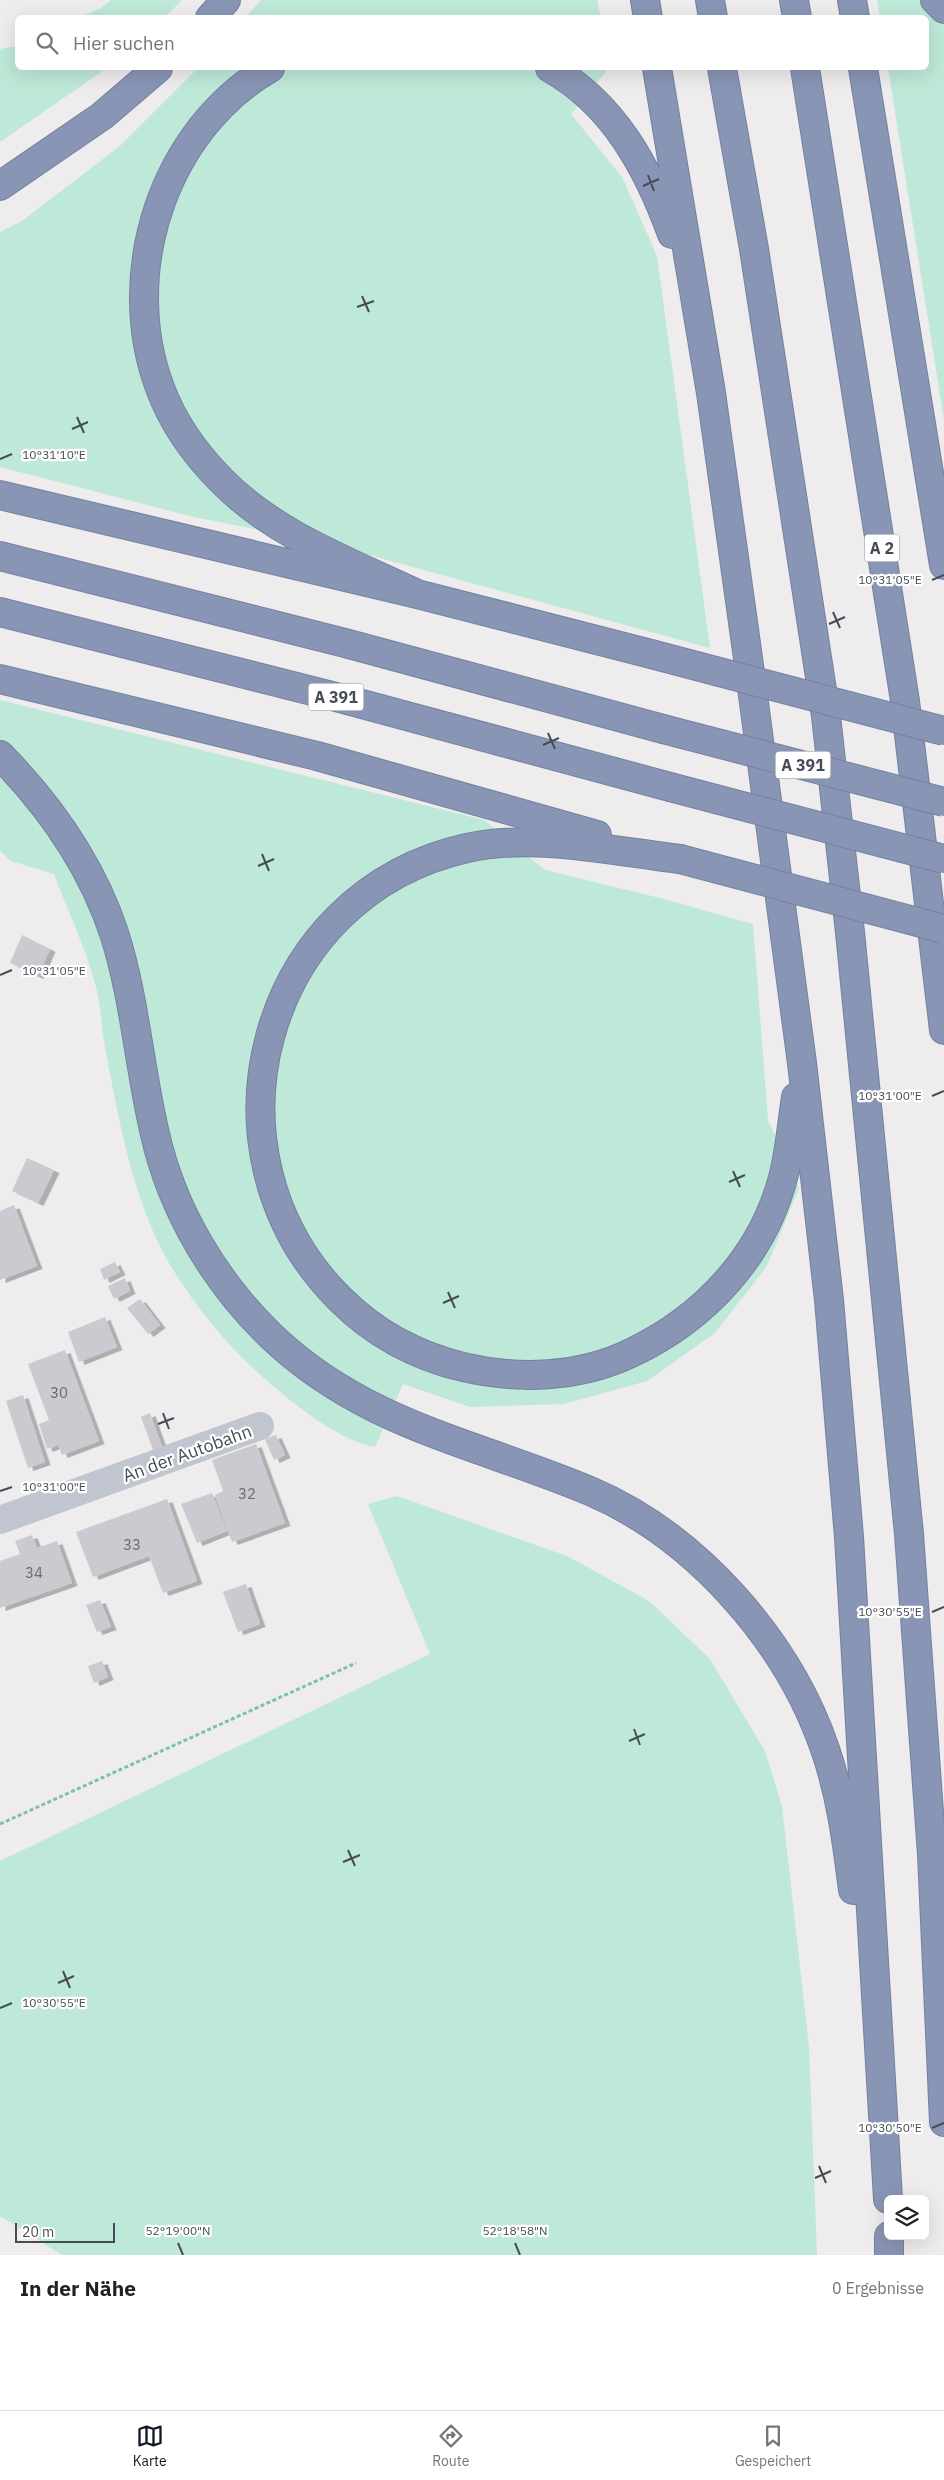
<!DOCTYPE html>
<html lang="de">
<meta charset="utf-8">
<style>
:root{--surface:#fff;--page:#f2f2f2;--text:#222;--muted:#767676;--line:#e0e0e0;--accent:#111827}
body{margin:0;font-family:"IBM Plex Sans",sans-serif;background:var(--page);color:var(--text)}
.controls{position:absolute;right:15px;bottom:15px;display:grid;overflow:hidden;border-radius:8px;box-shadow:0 5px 20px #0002}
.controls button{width:45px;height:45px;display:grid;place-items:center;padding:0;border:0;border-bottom:1px solid var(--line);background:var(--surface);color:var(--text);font:25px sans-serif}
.scale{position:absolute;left:15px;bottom:12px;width:100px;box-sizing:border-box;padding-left:5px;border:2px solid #464c57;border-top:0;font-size:14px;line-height:18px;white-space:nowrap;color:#464c57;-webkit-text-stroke:4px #fff;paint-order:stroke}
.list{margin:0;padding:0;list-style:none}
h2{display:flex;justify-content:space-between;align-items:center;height:65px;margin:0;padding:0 20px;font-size:21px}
h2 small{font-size:16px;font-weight:400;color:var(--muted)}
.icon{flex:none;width:28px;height:28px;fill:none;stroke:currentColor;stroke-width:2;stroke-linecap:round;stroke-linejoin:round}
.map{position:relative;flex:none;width:944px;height:2255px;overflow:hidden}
.search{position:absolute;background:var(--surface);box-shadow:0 5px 20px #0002;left:15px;right:15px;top:15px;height:55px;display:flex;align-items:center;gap:12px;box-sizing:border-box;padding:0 18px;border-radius:8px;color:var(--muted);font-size:19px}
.sheet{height:155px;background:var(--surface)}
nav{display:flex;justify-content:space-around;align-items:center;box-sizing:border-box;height:70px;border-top:1px solid var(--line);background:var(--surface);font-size:14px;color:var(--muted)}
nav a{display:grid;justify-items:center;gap:2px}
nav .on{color:var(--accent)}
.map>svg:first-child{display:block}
.green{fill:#bee8d7}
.building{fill:#cacad0;filter:url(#shadow)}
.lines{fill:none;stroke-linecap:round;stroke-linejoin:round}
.highway-casing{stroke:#7481a1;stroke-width:30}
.path{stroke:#7bc1ad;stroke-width:3;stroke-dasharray:4 2.5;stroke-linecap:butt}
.street{stroke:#c0c5cf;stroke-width:28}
.highway{stroke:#8995b5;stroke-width:28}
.highway-bridge-casing{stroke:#7481a1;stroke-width:30;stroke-linecap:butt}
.highway-bridge{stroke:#8995b5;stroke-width:28}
.ticks{fill:none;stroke:#464c57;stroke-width:2}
.labels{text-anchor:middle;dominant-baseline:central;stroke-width:4.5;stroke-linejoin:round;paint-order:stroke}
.number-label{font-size:15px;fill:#676c75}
.shield{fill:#fff;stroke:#7e8289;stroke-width:1}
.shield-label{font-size:16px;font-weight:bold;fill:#464c57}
.street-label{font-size:18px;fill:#464c57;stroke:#fff}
.ticks-label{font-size:12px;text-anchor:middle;fill:#464c57;stroke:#fff;stroke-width:4.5;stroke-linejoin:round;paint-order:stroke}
</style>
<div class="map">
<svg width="944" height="2255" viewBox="0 0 944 2255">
<defs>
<filter id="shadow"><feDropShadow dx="5.5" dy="3" stdDeviation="0" flood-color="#0004"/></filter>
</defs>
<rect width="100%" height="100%" fill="#eeecec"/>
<path class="green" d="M111 0H182L165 17H80L101 8Z
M261 0H597L601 17H246Z
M877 0H944V420L888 68H926V18L880 17Z
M17 46 18 68H107L0 142V49Z
M198 68H609L571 114 622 177 657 256 710 648 325 543 194 517 0 467V232L22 221 120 146Z
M0 700 484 820 545 870 660 898 753 924 768 1120 799 1188 767 1266 715 1333 647 1381 564 1404 470 1407 403 1384 375 1447C344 1442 304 1412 279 1391 235 1355 198 1312 169 1263 134 1202 120 1126 107 1058 101 1032 102 1005 94 980 84 944 67 909 54 874L11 861 0 851Z
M397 1496 567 1556 649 1601 710 1659 765 1751 782 1806 809 2047 817 2255H62L0 2216V1861L430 1654 368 1504Z"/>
<path class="building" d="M22 935 50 949 38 976 10 963Z
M27 1158 54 1170 38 1203 12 1191Z
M14 1205 37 1266 0 1280V1211Z
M115 1262 120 1272 104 1280 100 1269Z
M125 1278 130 1291 114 1299 108 1286Z
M140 1299 160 1325 148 1334 127 1308Z
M105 1317 117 1347 79 1362 68 1332Z
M65 1350 99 1441 62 1455 58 1445 47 1449 39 1424 49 1420 28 1364Z
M23 1395 45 1462 28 1468 6 1401Z
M150 1413 162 1447 153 1450 141 1417Z
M276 1435 285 1455 274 1460 265 1439Z
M256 1444 285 1523 232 1542 215 1495 223 1491 212 1460Z
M212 1493 227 1531 197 1543 181 1504Z
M167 1499 197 1581 163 1593 149 1556 93 1577 76 1532Z
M32 1535 37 1548 57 1541 72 1583 0 1608V1561L20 1554 15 1541Z
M246 1584 260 1624 238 1632 223 1592Z
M100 1600 111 1627 97 1632 86 1605Z
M102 1661 108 1677 94 1683 88 1666Z"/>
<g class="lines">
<g class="highway-casing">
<path id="highway" d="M645 0 648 18
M710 0 713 18
M794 0 797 18
M852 0 855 18
M935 0 944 9
M210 18 226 0
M270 68C163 130 117 273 160 388 173 423 196 455 222 481 275 535 350 562 417 594
M550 68C614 104 648 168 672 234
M657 68 711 393 748 658 802 1063 829 1300 849 1537 888 2199
M722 68 754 249 826 716 850 932 909 1534 932 1854 944 2122
M805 68 905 701 944 1030
M863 68 944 565
M0 186 102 116 158 68
M0 495 417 594 651 654
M0 556 345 643 663 729
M0 612 336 697 670 787
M0 679 317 756 597 835
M0 755C50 806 91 864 114 933 135 998 139 1067 155 1134 172 1210 215 1282 271 1336 364 1425 476 1443 590 1491 696 1536 788 1641 825 1749 841 1795 847 1842 853 1890
M680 859C611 851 536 833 467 848 260 894 192 1152 340 1299 374 1333 417 1356 463 1367 518 1380 579 1378 631 1353 705 1318 764 1255 784 1174 790 1149 792 1123 796 1097
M889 2236V2255"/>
</g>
<path class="path" d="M0 1824 356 1663"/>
<path class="street" d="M0 1520 260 1426"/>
<use href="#highway" class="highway"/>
<g class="highway-bridge-casing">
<path id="highway-bridge" d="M651 654 944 731
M663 729 944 802
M670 787 944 859
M680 859 944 929"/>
</g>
<use href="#highway-bridge" class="highway-bridge"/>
</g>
<path class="ticks" d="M648 175 654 191M643 186 659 179M362 296 369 312M357 307 374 301M77 417 84 433M72 429 88 422M0 459 12 454M932 580 944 575M833 612 840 628M829 624 845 617M548 733 555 749M543 745 559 738M262 854 269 871M258 866 274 859M0 975 12 970M932 1096 944 1091M733 1171 740 1187M729 1182 745 1175M448 1292 455 1308M443 1303 459 1296M163 1413 169 1429M158 1424 174 1418M0 1491 12 1487M932 1612 944 1607M634 1729 640 1745M629 1741 645 1734M348 1850 355 1866M343 1862 360 1855M63 1971 70 1988M58 1983 74 1976M0 2008 12 2003M932 2128 944 2123M819 2166 826 2183M815 2178 831 2171M178 2243 183 2255M515 2243 520 2255"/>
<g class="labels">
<g class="number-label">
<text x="59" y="1392">30</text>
<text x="247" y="1493">32</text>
<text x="132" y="1544">33</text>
<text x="34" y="1572">34</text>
</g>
<g class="shield">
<rect x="864.5" y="534.5" width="35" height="27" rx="4"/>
<rect x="308.5" y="683.5" width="55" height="27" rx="4"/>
<rect x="775.5" y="751.5" width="55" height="27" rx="4"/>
</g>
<g class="shield-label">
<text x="882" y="548">A 2</text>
<text x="336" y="697">A 391</text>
<text x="803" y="765">A 391</text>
</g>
<g class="street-label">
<text transform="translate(187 1453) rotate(-20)">An der Autobahn</text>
</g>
</g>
<g class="ticks-label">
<text x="54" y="459">10°31'10"E</text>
<text x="890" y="584">10°31'05"E</text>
<text x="54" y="975">10°31'05"E</text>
<text x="890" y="1100">10°31'00"E</text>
<text x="54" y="1491">10°31'00"E</text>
<text x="890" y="1616">10°30'55"E</text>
<text x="54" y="2007">10°30'55"E</text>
<text x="890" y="2132">10°30'50"E</text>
<text x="178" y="2235">52°19'00"N</text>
<text x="515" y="2235">52°18'58"N</text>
</g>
</svg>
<div class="controls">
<button><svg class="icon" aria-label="layers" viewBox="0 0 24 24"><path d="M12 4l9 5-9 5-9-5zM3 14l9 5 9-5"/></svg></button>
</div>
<div class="scale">20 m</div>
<div class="search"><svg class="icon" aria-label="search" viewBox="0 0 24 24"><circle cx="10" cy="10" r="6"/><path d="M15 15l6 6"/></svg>Hier suchen</div>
</div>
<section class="sheet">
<h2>In der Nähe<small>0 Ergebnisse</small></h2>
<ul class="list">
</ul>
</section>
<nav>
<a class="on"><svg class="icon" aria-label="map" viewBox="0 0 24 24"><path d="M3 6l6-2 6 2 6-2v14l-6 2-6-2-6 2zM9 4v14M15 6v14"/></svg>Karte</a>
<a><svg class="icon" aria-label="directions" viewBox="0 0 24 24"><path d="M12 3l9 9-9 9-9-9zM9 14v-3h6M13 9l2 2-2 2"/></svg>Route</a>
<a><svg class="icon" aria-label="saved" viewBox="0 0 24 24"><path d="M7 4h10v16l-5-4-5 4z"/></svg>Gespeichert</a>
</nav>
